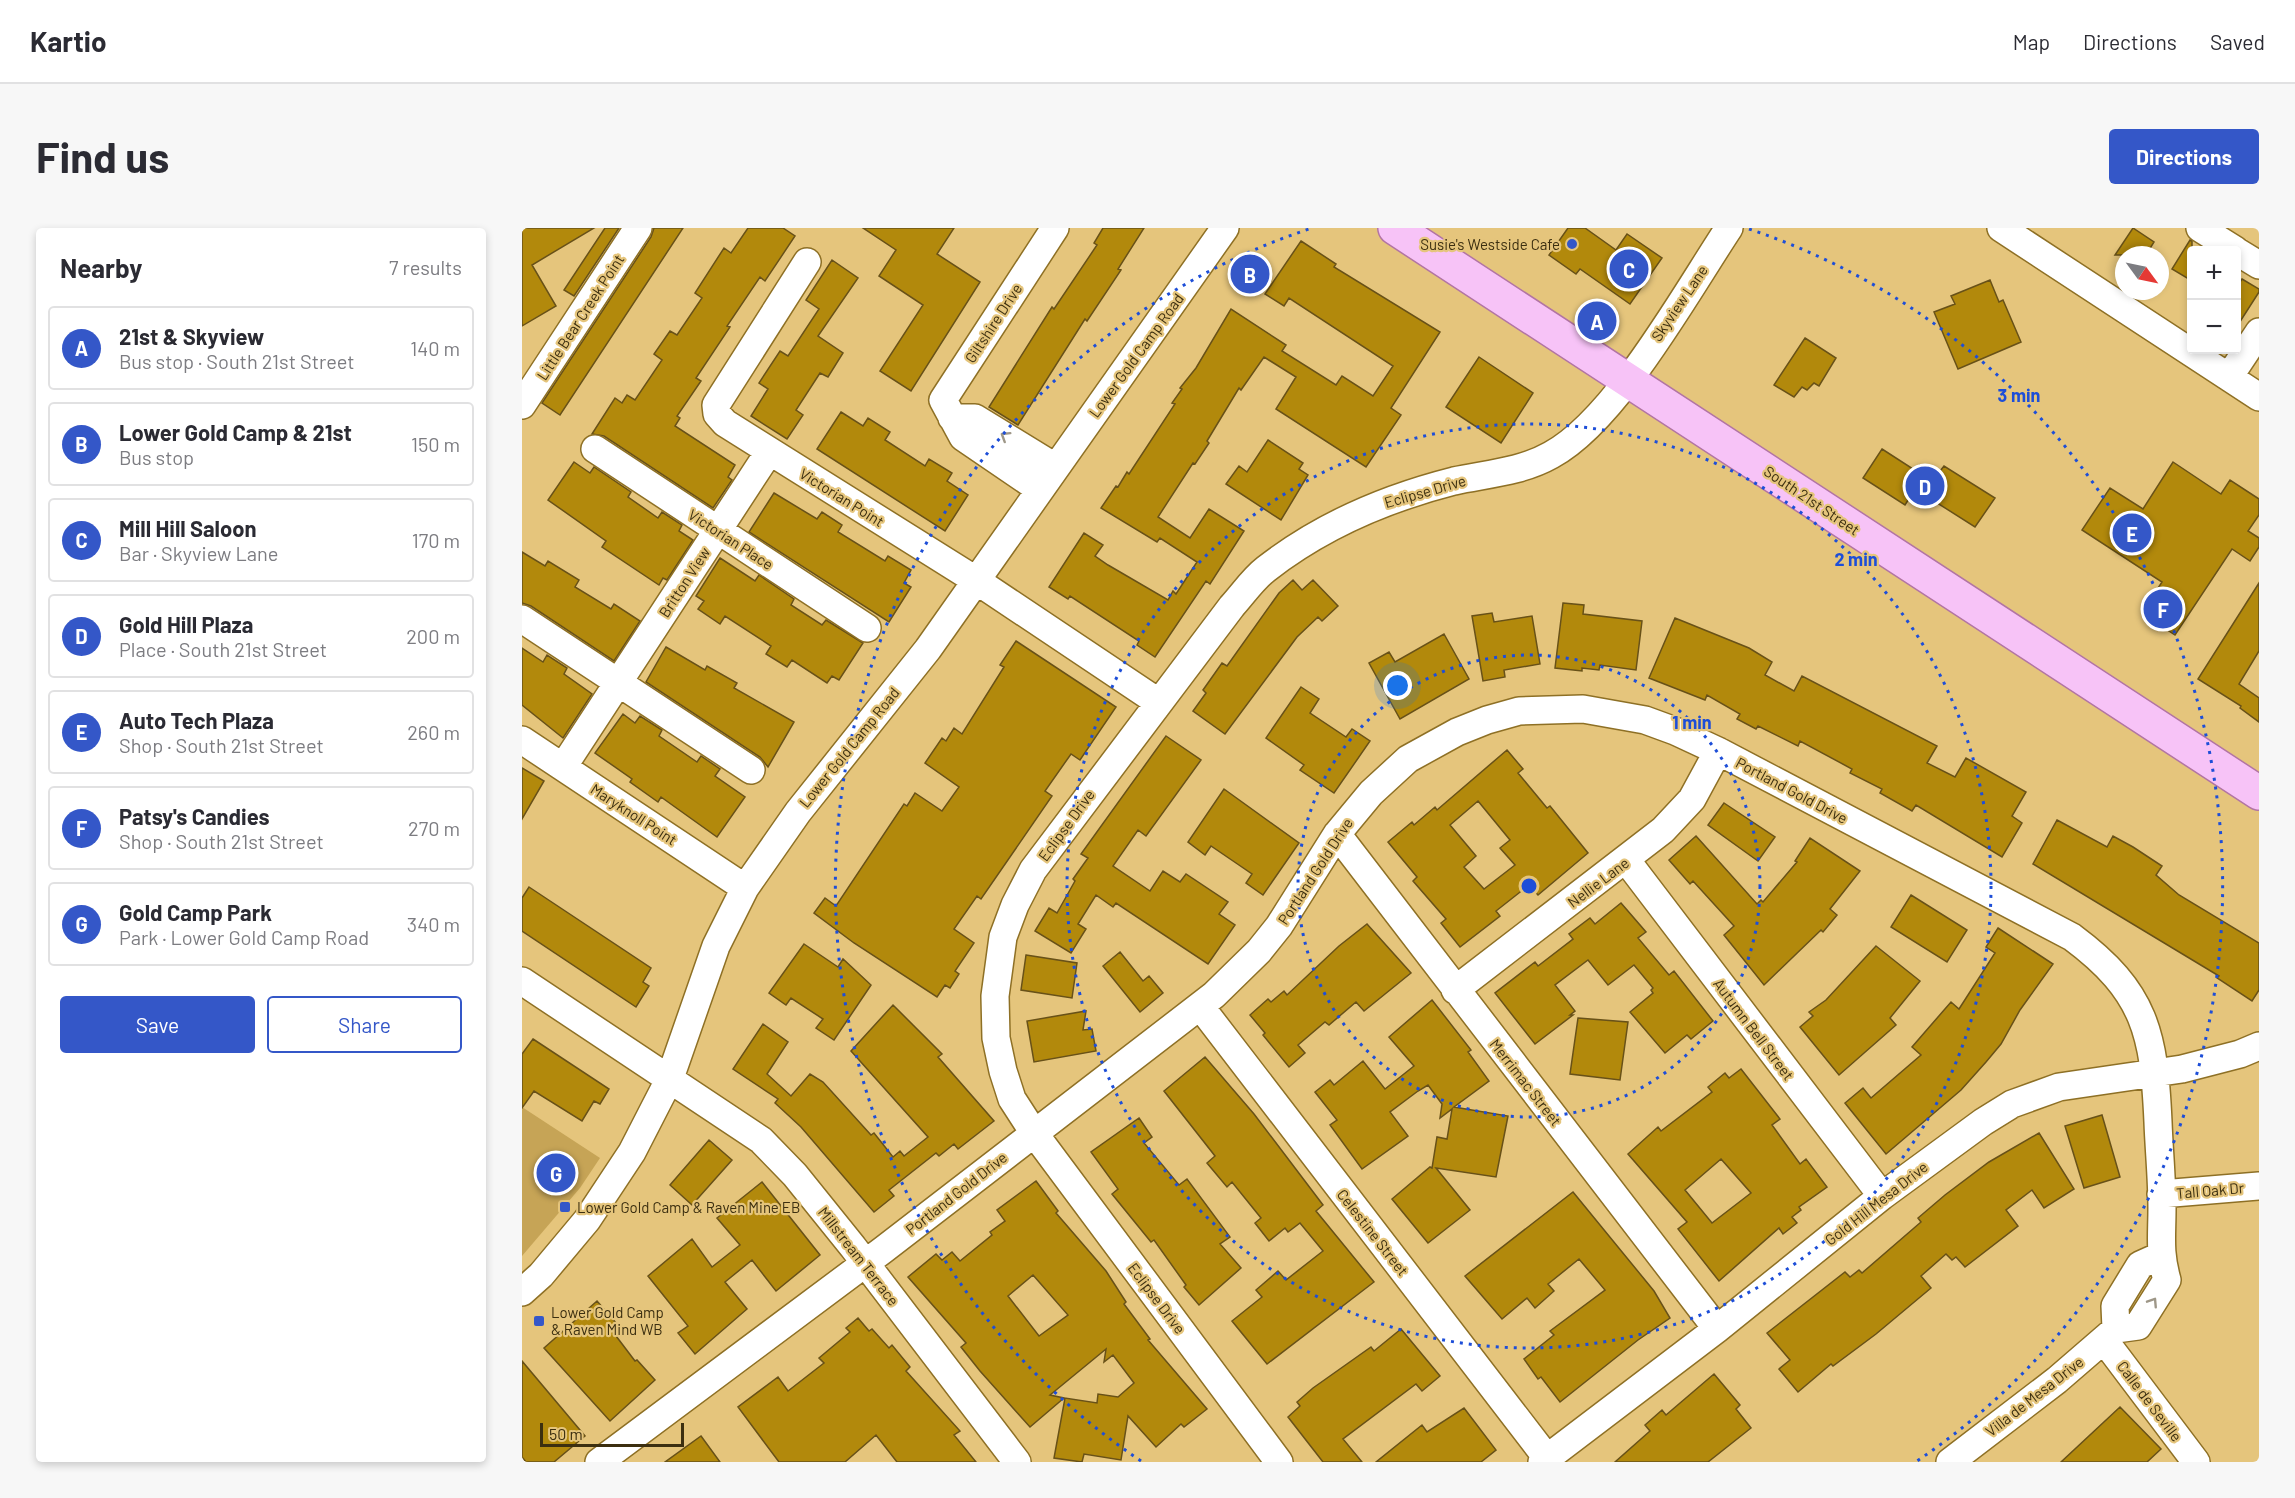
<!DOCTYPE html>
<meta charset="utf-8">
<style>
:root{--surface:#fff;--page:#f7f7f7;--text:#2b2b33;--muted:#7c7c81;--line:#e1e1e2;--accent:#3457c8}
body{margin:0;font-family:Barlow,sans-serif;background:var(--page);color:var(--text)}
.controls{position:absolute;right:18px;top:18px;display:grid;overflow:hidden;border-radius:6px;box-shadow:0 3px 9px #0003}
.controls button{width:54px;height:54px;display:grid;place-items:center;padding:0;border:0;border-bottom:2px solid var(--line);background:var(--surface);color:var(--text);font:30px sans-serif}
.compass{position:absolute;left:1593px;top:18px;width:54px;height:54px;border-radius:50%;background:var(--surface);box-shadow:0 3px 9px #0003;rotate:123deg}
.scale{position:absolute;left:18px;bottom:15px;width:144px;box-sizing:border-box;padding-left:6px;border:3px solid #3c2f10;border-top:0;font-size:16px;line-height:21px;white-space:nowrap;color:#3c2f10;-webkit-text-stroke:4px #e5c57c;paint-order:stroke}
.you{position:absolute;left:876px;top:458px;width:21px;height:21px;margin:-15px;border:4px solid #fff;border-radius:50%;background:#1a73e8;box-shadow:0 0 0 9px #1a73e833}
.badge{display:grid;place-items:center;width:39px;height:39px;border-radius:50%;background:var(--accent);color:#fff;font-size:20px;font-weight:700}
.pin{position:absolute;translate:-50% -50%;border:3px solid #fff;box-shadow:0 2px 6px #0006}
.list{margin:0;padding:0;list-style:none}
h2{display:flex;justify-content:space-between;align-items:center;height:78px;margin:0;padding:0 24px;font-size:26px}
h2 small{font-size:20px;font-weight:400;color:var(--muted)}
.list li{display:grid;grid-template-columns:39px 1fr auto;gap:18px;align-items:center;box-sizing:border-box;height:84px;margin:0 12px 12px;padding:0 12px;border:2px solid var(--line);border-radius:6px}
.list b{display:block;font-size:22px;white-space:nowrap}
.list p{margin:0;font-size:20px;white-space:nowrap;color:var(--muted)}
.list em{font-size:20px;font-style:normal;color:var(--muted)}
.actions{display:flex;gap:12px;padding:18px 24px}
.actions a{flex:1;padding:14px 0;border:2px solid var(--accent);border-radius:6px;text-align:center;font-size:21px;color:var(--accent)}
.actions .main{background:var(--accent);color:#fff}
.map{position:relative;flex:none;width:1737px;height:1234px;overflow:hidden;border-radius:6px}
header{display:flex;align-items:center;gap:36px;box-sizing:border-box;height:84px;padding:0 30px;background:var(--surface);border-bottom:2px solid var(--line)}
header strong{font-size:28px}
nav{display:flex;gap:33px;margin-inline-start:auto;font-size:21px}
.intro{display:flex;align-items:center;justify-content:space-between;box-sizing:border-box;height:144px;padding:0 36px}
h1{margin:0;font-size:42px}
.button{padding:15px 27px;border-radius:6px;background:var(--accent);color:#fff;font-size:21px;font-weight:700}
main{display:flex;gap:36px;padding:0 36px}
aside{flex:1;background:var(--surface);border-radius:6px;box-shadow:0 3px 9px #0003}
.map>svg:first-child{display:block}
.green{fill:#c6a456}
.building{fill:#b2890c;stroke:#685118;stroke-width:1.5;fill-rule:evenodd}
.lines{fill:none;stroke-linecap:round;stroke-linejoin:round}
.minor-casing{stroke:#8e7025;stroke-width:30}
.major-casing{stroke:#b275a3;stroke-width:36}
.minor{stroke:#fff;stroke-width:27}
.major{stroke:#f7c3f7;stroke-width:33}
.oneway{stroke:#9e9788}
.ring{fill:none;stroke:#1d4ed8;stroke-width:3;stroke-dasharray:3 6}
.poi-dot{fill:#3457c8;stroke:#e5c57c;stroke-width:2}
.labels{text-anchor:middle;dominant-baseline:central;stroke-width:4.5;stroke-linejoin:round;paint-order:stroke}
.poi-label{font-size:15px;fill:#3c2f10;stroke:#e5c57c;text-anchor:start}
.street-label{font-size:15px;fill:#3c2f10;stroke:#e5c57c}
.centre{fill:#1d4ed8;stroke:#e5c57c;stroke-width:3}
.ring-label{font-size:18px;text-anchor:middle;font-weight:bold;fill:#1d4ed8;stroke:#e5c57c;stroke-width:4.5;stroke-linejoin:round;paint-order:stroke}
</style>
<header>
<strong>Kartio</strong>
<nav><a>Map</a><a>Directions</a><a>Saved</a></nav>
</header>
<div class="intro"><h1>Find us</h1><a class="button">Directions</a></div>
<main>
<aside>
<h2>Nearby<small>7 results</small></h2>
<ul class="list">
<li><span class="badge">A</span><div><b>21st &amp; Skyview</b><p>Bus stop · South 21st Street</p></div><em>140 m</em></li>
<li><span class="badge">B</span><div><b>Lower Gold Camp &amp; 21st</b><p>Bus stop</p></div><em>150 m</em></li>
<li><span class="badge">C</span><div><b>Mill Hill Saloon</b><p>Bar · Skyview Lane</p></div><em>170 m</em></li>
<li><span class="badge">D</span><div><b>Gold Hill Plaza</b><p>Place · South 21st Street</p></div><em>200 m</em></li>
<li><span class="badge">E</span><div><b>Auto Tech Plaza</b><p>Shop · South 21st Street</p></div><em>260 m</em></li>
<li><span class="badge">F</span><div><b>Patsy's Candies</b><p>Shop · South 21st Street</p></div><em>270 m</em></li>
<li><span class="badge">G</span><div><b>Gold Camp Park</b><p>Park · Lower Gold Camp Road</p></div><em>340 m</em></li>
</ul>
<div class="actions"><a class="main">Save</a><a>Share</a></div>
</aside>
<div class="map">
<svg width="1737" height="1234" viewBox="0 0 1737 1234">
<rect width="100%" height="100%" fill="#e5c57c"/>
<path class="green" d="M0 879 78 930 58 960 0 1028Z"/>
<path class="building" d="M0 0H72L10 37 34 78 0 98Z
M83 0H97L52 68 42 62Z
M132 0H161L38 187 20 175 129 9Z
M226 0H261L273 8 243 53 238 49 205 98 208 99 174 150 179 153 155 188 158 190 153 198 213 237 206 249 210 252 191 280 82 208 70 206 93 170 100 175 105 167 113 172 140 132 132 126 148 103 155 107 180 70 173 65 202 20 209 25Z
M341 0H432L415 26 458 54 389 163 358 143 401 77 357 48 374 22Z
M581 0H622L596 41 599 42 565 93 563 91 496 197 467 179 530 79 532 81 575 17 572 15Z
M1046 0H1063L1094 22 1105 6 1140 30 1108 76 1058 41 1054 46 1027 27Z
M1611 0 1632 14 1624 27H1593Z
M1668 12 1670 13V53L1650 41Z
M779 13 814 36 812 39 918 104 869 180 879 187 844 239 754 181 774 149 742 129 719 162 717 160 685 213 687 215 673 236 671 235 636 289 668 310 687 281 722 303 688 356 684 353 633 429 615 417 617 413 548 368 546 371 527 359 562 305 581 317 573 328 586 337 646 372 651 363 654 366 675 334 638 310 635 314 579 280 594 258 596 259 605 244 607 246 653 176 650 175 660 161 658 160 674 140 709 81 764 117 760 123 814 157 820 148 851 168 871 138 767 70 762 78 743 66Z
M310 32 336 50 296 108 321 125 306 149 298 145 274 182 281 187 265 211 229 188 246 161 237 155 258 123 266 128 297 81 284 72Z
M1720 51 1737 61V64L1714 100V60Z
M1468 52 1477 74 1481 72 1499 114 1436 141 1412 84 1433 76 1429 68Z
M1283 110 1314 130 1297 158 1292 155 1285 162 1280 159 1272 169 1252 157Z
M957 129 1011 165 979 215 924 179Z
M319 184 341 198 346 190 368 204 363 212 403 238 407 231 430 245 425 253 446 267 423 303 295 221Z
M746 212 781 235 777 241 786 247 759 292 704 256 717 238 725 244Z
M1360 221 1394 243 1398 237 1415 247 1422 238 1473 270 1453 299 1409 271 1406 276 1390 266 1383 277 1341 250Z
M52 234 68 245 72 239 109 264 106 269 136 290 140 284 160 297 157 303 171 312 145 352 141 350 137 357 80 319 84 313 26 272Z
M1651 234 1699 266 1708 252 1737 271V287L1726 303 1737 310V319L1728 333 1710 321 1653 407 1620 385 1640 354 1560 302 1588 260 1621 281Z
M252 265 295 291 300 284 320 297 316 304 363 333 366 328 389 342 382 355 389 359 367 394 227 304Z
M0 324 23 338 26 333 57 352 53 359 89 381 92 376 118 393 92 433 9 378 0 375Z
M198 330 233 353 237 347 272 371 269 377 300 397 304 392 341 415 317 452 310 448 305 455 270 432 265 439 244 426 249 418 203 388 198 396 176 381 182 373 174 368Z
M771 352 780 362 791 352 816 378 800 393 796 389 775 409 703 506 671 483 684 465 681 462 700 435 705 438 757 365Z
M1737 355V423L1717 456 1737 470V494L1718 480 1719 478 1676 451Z
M1041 375 1062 377 1061 386 1120 393 1114 442 1078 437 1077 442 1060 440V443L1033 440Z
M970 385 972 394 1010 388 1018 436 982 442 983 449 961 453 950 388Z
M1153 390 1227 420 1250 434 1243 447 1272 463 1280 448 1415 518 1405 535 1433 549 1444 530 1504 564 1490 588 1500 595 1480 629 1394 577 1390 583 1358 565 1360 561 1328 545 1330 541 1278 513 1276 518 1236 498 1234 501 1215 491 1218 486 1185 467 1183 472 1127 450Z
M922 406 947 451 878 491 847 435 867 424 873 434Z
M494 413 594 479 558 532 549 526 523 563 530 568 459 671 455 668 432 701 452 715 433 743 437 746 428 760 423 757 415 769 332 715 292 685 303 670 314 678 382 576 385 578 393 565 420 583 437 559 403 535 420 510 424 513 432 500 440 506 482 439 478 437Z
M144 419 183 442 185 438 215 455 212 460 272 494 246 539 238 529 124 454Z
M0 420 21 434 25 427 45 440 42 446 70 466 41 510 0 477Z
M779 459 797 471 788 485 824 509 830 501 848 513 812 565 778 542 782 537 744 510Z
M101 486 113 495 118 488 140 502 137 508 175 534 179 528 198 541 193 548 223 569 195 609 139 569 136 574 108 554 110 551 73 525Z
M644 508 679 532 624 608 616 602 591 638 628 663 641 643 658 654 664 646 706 674 697 686 713 697 686 736 594 675 591 679 574 667 556 696 564 701 549 725 513 703 527 680 535 685 553 653 551 651 566 630 559 626Z
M985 522 1001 541 996 545 1025 580 1028 578 1066 625 1016 667 1007 657 974 683 978 688 938 719 919 695 924 691 891 653 895 649 866 614 890 594 892 597 913 579 915 582ZM956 573 988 612 978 620 993 637 962 661 942 639 954 628 928 597Z
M0 540 22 553 0 591Z
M702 561 777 615 741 667 724 655 730 646 714 635 689 618 683 627 666 614Z
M1202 575 1253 609 1236 633 1186 597Z
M1535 592 1585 619 1591 608 1611 619 1640 638 1634 647 1657 667 1737 715V762L1730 773 1695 750 1697 748 1511 636Z
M1174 608 1235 676 1239 672 1241 674 1275 634 1273 633 1288 610 1338 643 1308 681 1315 687 1301 704 1299 702 1242 757 1202 707 1212 698 1171 653 1168 656 1147 632Z
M7 659 129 740 121 754 127 758 114 779 0 703V670Z
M1389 667 1445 702 1425 734 1369 699Z
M1099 675 1124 704 1116 710 1147 747 1152 743 1191 793 1169 811 1165 807 1143 825 1108 784 1131 765 1129 762 1131 760 1112 737 1086 757 1066 732 1033 757 1053 783 1048 787H1051L1013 816 973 765 1013 734 1016 738 1051 711 1047 706 1068 690 1073 696Z
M845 696 889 745 842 783 834 774 807 797 803 794 776 817 783 825 767 839 741 807 743 805 728 787 746 771 749 774 762 763 765 767 817 718Z
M1476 700 1531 736 1498 782 1479 816 1464 834 1439 862 1364 926 1323 875 1341 860 1349 870 1399 827 1390 819 1429 774 1437 781 1473 725 1464 719Z
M282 716 316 739 321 731 349 757 312 812 294 800 301 791 269 770 264 777 247 765Z
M1354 718 1398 753 1368 790 1374 797 1317 847 1278 799 1291 788 1287 784 1304 772Z
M598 724 621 753 627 748 641 765 618 784 581 738Z
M504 727 555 735 550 770 499 762Z
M910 772 949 822 946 824 967 853 932 879 986 888 974 949 914 940 948 982 906 1015 870 971 908 939 910 940 915 909 925 911 930 881 918 890 920 876 906 857 896 863 868 884 886 908 840 941 808 897 815 892 793 864 808 852 812 857 841 833 863 861 892 838 867 809Z
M371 777 420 826 416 829 472 893 436 921 432 916 417 928 414 925 367 962 372 968 352 984 279 899 253 875 256 871 211 841 241 796 266 814 245 846 269 868 288 846 301 854 349 907 352 905 371 929 378 923 382 928 406 909 329 823Z
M564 783 561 802 570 801 574 823 512 834 505 793Z
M1056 790 1106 794 1098 852 1048 846Z
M11 811 87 861 78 876 72 873 60 893 12 863 0 880V826Z
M683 829 732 886 801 977 794 983 852 1054 745 1136 710 1093 740 1069 734 1062 756 1043 764 1052 801 1023 778 995 766 1004 763 1000 747 1013 733 995 739 990 710 954 705 959 685 935 693 928 642 863Z
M1219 841 1258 891 1250 897 1278 936 1284 931 1305 959 1277 979 1279 982 1270 989 1275 995 1261 1006 1257 1000 1197 1053 1156 1001 1165 994 1106 926 1136 899 1139 903 1190 864 1186 859 1203 845 1207 850ZM1199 931 1229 965 1190 995 1163 962Z
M1580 887 1598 949 1562 960 1543 898Z
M617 890 630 909 622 915 657 957 665 951 708 1009 698 1016 719 1040 677 1077 662 1059 664 1057 632 1012 629 1014 590 966 596 961 569 924Z
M1517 905 1552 961 1522 980 1510 962 1484 982 1496 998 1443 1039 1434 1029 1430 1032 1424 1026 1399 1048 1409 1060 1354 1106 1311 1138 1309 1136 1276 1164 1257 1141 1268 1132 1245 1105 1323 1044 1328 1049 1337 1042 1340 1045 1399 994 1396 990 1423 967 1467 934Z
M187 912 210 932 170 977 148 957Z
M514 953 536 983 534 985 584 1043 604 1074 602 1076 628 1111 626 1112 685 1181 662 1199 659 1196 634 1219 606 1188 599 1232 562 1226 560 1234 532 1230 543 1170 575 1175 576 1166 596 1169 612 1155 591 1127 582 1134 584 1121 528 1167 542 1170 508 1199 458 1143 439 1119 444 1115 386 1049 414 1026 420 1032 430 1024 438 1033 470 1007 468 1004 483 993 475 982ZM511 1047 546 1087 517 1108 486 1068Z
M240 954 298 1027 254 1063 230 1032 203 1054 225 1081 173 1126 156 1105 166 1098 126 1048 170 1011 190 1039 218 1017 195 990Z
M1051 964 1132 1063 1148 1090 1116 1112 1038 1174 1019 1149 1016 1151 1002 1131 1032 1107 1028 1103 1083 1062 1057 1031 1026 1056 1032 1063 1013 1080 1005 1070 980 1091 943 1048Z
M75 1073 94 1095 88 1100 113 1133 115 1132 133 1152 88 1193 22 1120Z
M336 1090 347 1103 350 1101 367 1120 370 1117 388 1139 384 1143 438 1203 432 1207 454 1234H375L354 1207 323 1234H257L216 1179 256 1149 266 1163 302 1135 297 1130 328 1104 324 1100Z
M879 1101 918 1148 900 1163 894 1156 821 1211 840 1234H801L766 1189 778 1178 775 1174 791 1160 849 1119 852 1123Z
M0 1133 63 1208 32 1234H4L0 1229Z
M1192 1146 1218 1177 1214 1181 1229 1200 1186 1234H1093L1128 1203 1123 1197 1140 1182 1144 1187Z
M1598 1179 1639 1221 1625 1234H1539Z
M942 1180 974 1222 959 1234H854L900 1197 905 1204Z
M179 1208 198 1234H143Z"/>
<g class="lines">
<g class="minor-casing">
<path id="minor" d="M1479 0 1737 169
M1678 0 1713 22
M1714 23 1737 37
M285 34 194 177 195 186 203 195 455 353 636 474
M1707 149 1737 104
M0 177 116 0
M430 190H453L533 239
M73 221 345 400
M517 261 441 209 421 172 533 0
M0 391 229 542
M0 512 223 660
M41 539 247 224
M815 606 1195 1101
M1105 633 1360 968
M0 753 239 912 273 947 331 1019 495 1234
M933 762 1141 602 1170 571 1196 523
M678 778 1025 1230
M1639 966 1737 958
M0 1064 19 1047 65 992 110 924 148 850 194 718 223 660 276 584 406 421 703 0
M1594 1101 1593 1078 1618 1037 1638 1028
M1582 1112 1674 1234
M77 1234 361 1022 692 767 737 723 757 698 815 606 849 565 886 531 935 504 965 492 997 483 1061 481 1123 492 1153 503 1196 523 1550 709C1624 764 1632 806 1636 894 1637 922 1640 951 1640 980 1640 1008 1637 1024 1645 1052L1616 1098 1594 1101 1535 1152 1428 1234
M757 1234 512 905 490 871 481 843 474 810 473 768 481 709 493 677 511 642 710 378C721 366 731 351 744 341 799 298 865 270 932 253 964 246 999 244 1029 227 1094 192 1165 63 1207 0
M1020 1234 1195 1101 1360 968 1461 894 1490 876 1537 859 1660 841 1718 826 1737 818"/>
</g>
<g class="major-casing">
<path id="major" d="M873 0 1737 565"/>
</g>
<use href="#minor" class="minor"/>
<use href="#major" class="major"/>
</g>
<defs><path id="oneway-chevron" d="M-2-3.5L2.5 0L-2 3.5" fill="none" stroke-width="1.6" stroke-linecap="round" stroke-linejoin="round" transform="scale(1.5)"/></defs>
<g class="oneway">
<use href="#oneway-chevron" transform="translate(483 208) rotate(-148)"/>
<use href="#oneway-chevron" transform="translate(1631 1074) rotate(-57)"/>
</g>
<g class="ring">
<circle cx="1007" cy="658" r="231"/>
<circle cx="1007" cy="658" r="462"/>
<path d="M619 1233A693 693 0 0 1 787 1M1227 1A693 693 0 0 1 1395 1233"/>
</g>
<g class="poi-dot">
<circle cx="1050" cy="16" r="6"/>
<rect x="37" y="973" width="12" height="12" rx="3"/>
<rect x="11" y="1087" width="12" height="12" rx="3"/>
</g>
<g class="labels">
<g class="poi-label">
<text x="1038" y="16" text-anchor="end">Susie's Westside Cafe</text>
<text x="55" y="979">Lower Gold Camp &amp; Raven Mine EB</text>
<text x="29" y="1084">Lower Gold Camp<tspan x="29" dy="17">&amp; Raven Mind WB</tspan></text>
</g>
<g class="street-label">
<text transform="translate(1157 75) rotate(-56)">Skyview Lane</text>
<text transform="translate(58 89) rotate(-57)">Little Bear Creek Point</text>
<text transform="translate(471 95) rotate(-57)">Giltshire Drive</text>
<text transform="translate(614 127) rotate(-54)">Lower Gold Camp Road</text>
<text transform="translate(903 263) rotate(-16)">Eclipse Drive</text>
<text transform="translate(320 269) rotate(32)">Victorian Point</text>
<text transform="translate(1290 272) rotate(34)">South 21st Street</text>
<text transform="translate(209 311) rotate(33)">Victorian Place</text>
<text transform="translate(162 354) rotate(-57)">Britton View</text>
<text transform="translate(327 519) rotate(-51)">Lower Gold Camp Road</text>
<text transform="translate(1270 562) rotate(28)">Portland Gold Drive</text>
<text transform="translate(112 586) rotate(33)">Maryknoll Point</text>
<text transform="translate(544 597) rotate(-54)">Eclipse Drive</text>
<text transform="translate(793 643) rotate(-57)">Portland Gold Drive</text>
<text transform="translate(1076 654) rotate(-37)">Nellie Lane</text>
<text transform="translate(1232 801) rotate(53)">Autumn Bell Street</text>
<text transform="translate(1004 854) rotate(52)">Merrimac Street</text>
<text transform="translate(1688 962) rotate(-5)">Tall Oak Dr</text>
<text transform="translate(434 965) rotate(-38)">Portland Gold Drive</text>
<text transform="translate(1354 975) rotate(-38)">Gold Hill Mesa Drive</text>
<text transform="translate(851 1004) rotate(52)">Celestine Street</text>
<text transform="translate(337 1028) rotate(52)">Millstream Terrace</text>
<text transform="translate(635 1070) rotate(53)">Eclipse Drive</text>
<text transform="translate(1512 1168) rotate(-38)">Villa de Mesa Drive</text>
<text transform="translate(1628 1173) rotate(53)">Calle de Seville</text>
</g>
</g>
<circle cx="1007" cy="658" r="9" class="centre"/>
<g class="ring-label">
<text x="1497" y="174">3 min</text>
<text x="1334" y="338">2 min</text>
<text x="1170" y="501">1 min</text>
</g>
</svg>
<div class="controls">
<button>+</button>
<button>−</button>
</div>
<svg class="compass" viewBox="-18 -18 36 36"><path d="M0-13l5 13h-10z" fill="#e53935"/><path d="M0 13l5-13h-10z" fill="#7c7c81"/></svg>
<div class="scale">50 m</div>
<div class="you"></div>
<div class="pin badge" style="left:1075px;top:93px">A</div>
<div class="pin badge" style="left:728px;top:46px">B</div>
<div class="pin badge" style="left:1107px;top:41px">C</div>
<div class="pin badge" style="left:1403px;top:258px">D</div>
<div class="pin badge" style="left:1610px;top:305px">E</div>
<div class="pin badge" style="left:1641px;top:381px">F</div>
<div class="pin badge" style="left:34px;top:945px">G</div>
</div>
</main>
